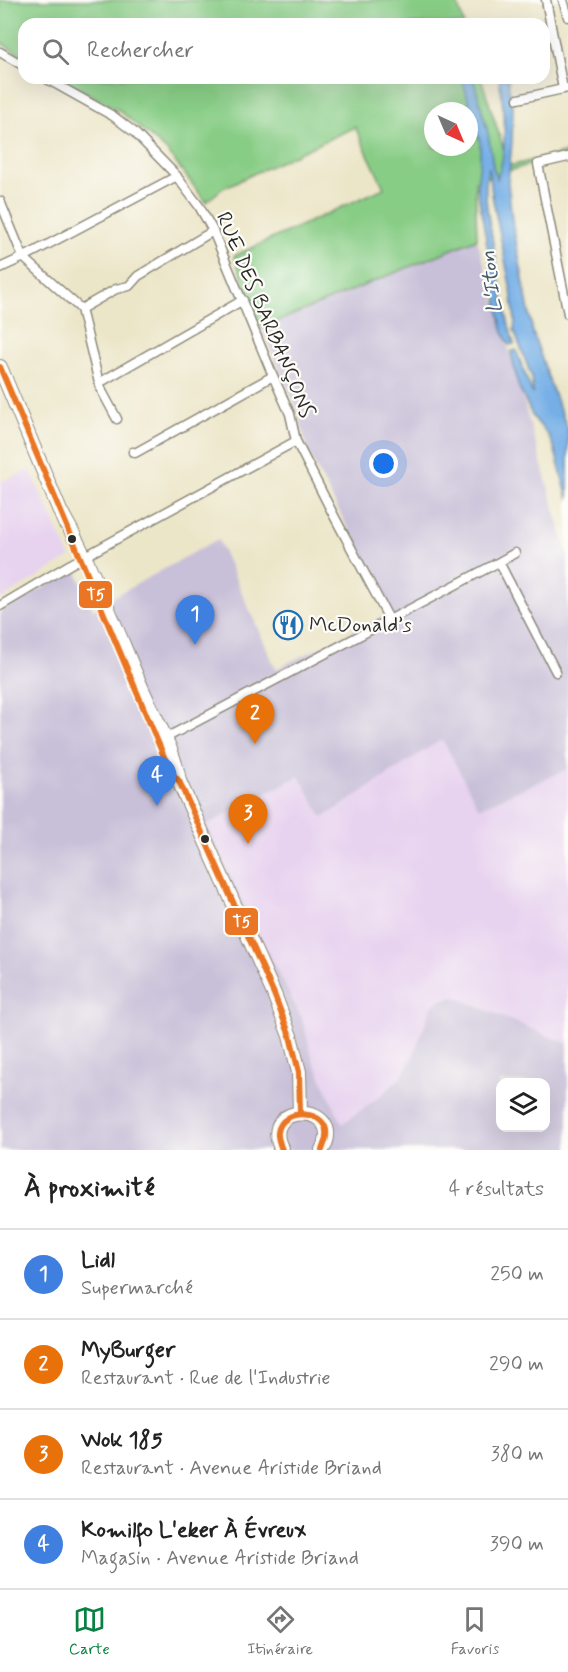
<!DOCTYPE html>
<html lang="fr">
<meta charset="utf-8">
<style>
:root{--surface:#fff;--page:#f6f6f6;--text:#222;--muted:#767676;--line:#e0e0e0;--accent:#0b8043}
body{margin:0;font-family:Mynerve,sans-serif;background:var(--page);color:var(--text)}
.controls{position:absolute;right:18px;bottom:18px;display:grid;overflow:hidden;border-radius:12px;box-shadow:0 6px 24px #0002}
.controls button{width:54px;height:54px;display:grid;place-items:center;padding:0;border:0;border-bottom:2px solid var(--line);background:var(--surface);color:var(--text);font:30px sans-serif}
.compass{position:absolute;left:424px;top:102px;width:54px;height:54px;border-radius:50%;background:var(--surface);box-shadow:0 6px 24px #0002;rotate:136deg}
.you{position:absolute;left:384px;top:464px;width:21px;height:21px;margin:-15px;border:4px solid #fff;border-radius:50%;background:#1a73e8;box-shadow:0 0 0 9px #1a73e833}
.badge{display:grid;place-items:center;width:39px;height:39px;border-radius:50%;background:var(--accent);color:#fff;font-size:20px;font-weight:700}
.pin{position:absolute;translate:-50% -50px;filter:drop-shadow(0 2px 3px #0008)}
.pin::after{content:'';position:absolute;top:32px;width:21px;height:18px;background:inherit;clip-path:polygon(0 0,100% 0,50% 100%)}
.list{margin:0;padding:0;list-style:none}
h2{display:flex;justify-content:space-between;align-items:center;height:78px;margin:0;padding:0 24px;font-size:26px}
h2 small{font-size:20px;font-weight:400;color:var(--muted)}
.list li{display:grid;grid-template-columns:39px 1fr auto;gap:18px;align-items:center;box-sizing:border-box;height:90px;padding:0 24px;border-top:2px solid var(--line)}
.list b{display:block;font-size:22px;white-space:nowrap}
.list p{margin:0;font-size:20px;white-space:nowrap;color:var(--muted)}
.list em{font-size:20px;font-style:normal;color:var(--muted)}
.icon{flex:none;width:33px;height:33px;fill:none;stroke:currentColor;stroke-width:2;stroke-linecap:round;stroke-linejoin:round}
.map{position:relative;flex:none;width:568px;height:1150px;overflow:hidden}
.search{position:absolute;background:var(--surface);box-shadow:0 6px 24px #0002;left:18px;right:18px;top:18px;height:66px;display:flex;align-items:center;gap:15px;box-sizing:border-box;padding:0 21px;border-radius:18px;color:var(--muted);font-size:22px}
.sheet{height:438px;background:var(--surface)}
nav{display:flex;justify-content:space-around;align-items:center;box-sizing:border-box;height:84px;border-top:2px solid var(--line);background:var(--surface);font-size:16px;color:var(--muted)}
nav a{display:grid;justify-items:center;gap:3px}
nav .on{color:var(--accent)}
.map>svg:first-child{display:block}
.built{fill:#e7d2ef}
.industrial{fill:#c8bfd8;fill-rule:evenodd}
.green{fill:#88cd86;stroke:#5a7c58;stroke-width:1.5;fill-rule:evenodd}
.water{fill:#75afe6;stroke:#506d88;stroke-width:1.5}
.lines{fill:none;stroke-linecap:round;stroke-linejoin:round}
.street-casing{stroke:#8c887a;stroke-width:11}
.primary-casing{stroke:#8c887a;stroke-width:16}
.highway-casing{stroke:#8c887a;stroke-width:18}
.street{stroke:#fff;stroke-width:8}
.primary{stroke:#fff;stroke-width:14}
.highway{stroke:#fff;stroke-width:15}
.bus-1-casing{stroke:#fdfcf7;stroke-width:10}
.bus-1{stroke:#ea7524;stroke-width:6}
.bus-dot{fill:#2b2b2b;stroke:#fdfcf7;stroke-width:2}
.labels{text-anchor:middle;dominant-baseline:central;stroke-width:4.5;stroke-linejoin:round;paint-order:stroke}
.street-label{font-size:21px;fill:#2b2b2b;stroke:#fdfcf7}
.poi-label{font-size:21px;fill:#2b2b2b;stroke:#fdfcf7;text-anchor:start}
.water-label{font-size:22px;font-style:italic;fill:#45596c;stroke:#fdfcf7}
.line-badge{stroke:#fdfcf7;stroke-width:2}
.badge-label{font-size:16px;text-anchor:middle;font-weight:bold;fill:#fff}
</style>
<div class="map">
<svg width="568" height="1150" viewBox="0 0 568 1150">
<rect width="100%" height="100%" fill="#fdfcf7"/>
<filter id="ink" filterUnits="userSpaceOnUse"><feTurbulence type="fractalNoise" baseFrequency=".0167" numOctaves="2"/><feDisplacementMap in="SourceGraphic" scale="12" xChannelSelector="R" yChannelSelector="G"/><feConvolveMatrix kernelMatrix="1 2 1 2 8 2 1 2 1" color-interpolation-filters="sRGB"/></filter>
<filter id="wash" filterUnits="userSpaceOnUse"><feTurbulence type="fractalNoise" baseFrequency=".008" numOctaves="4" result="noise"/><feDisplacementMap in="SourceGraphic" scale="24" xChannelSelector="R" yChannelSelector="G"/><feGaussianBlur stdDeviation="1.35" result="paint"/><feColorMatrix in="noise" values="0 0 0 0 0 0 0 0 0 0 0 0 0 0 0 0 0 1.4 0 .05"/><feComposite in="paint" operator="in"/></filter>
<g filter="url(#wash)">
<rect width="100%" height="100%" fill="#ece6c9"/>
<path class="built" d="M30 470 70 557 0 600V482Z
M442 738 479 808 568 769V1044L455 997 414 1054 402 1076 384 1093 342 1124 313 1059 302 1019 244 905 207 825 299 776 323 817Z"/>
<path class="industrial" d="M477 239 568 556V769L479 808 442 739 323 818 299 776 207 825 244 905 302 1019 313 1059 342 1124 384 1093 402 1076 414 1054 431 1008 440 1000 455 997 568 1044V1150H0V611L76 570 93 610 110 599 218 539 276 669 392 612 308 452 298 412 261 328ZM500 1082H546V1128H500Z"/>
<path class="green" d="M0 0H456L464 24H24V57L0 42Z
M60 78H481L509 166 568 152V156L542 161 475 181 477 239 261 328 234 256 384 188 355 127 223 188 206 202 167 151 120 111ZM433 111H469V147H433Z"/>
<path class="water" d="M462 78H473L488 133 493 166 497 179C509 148 504 110 499 78H508L511 105H513L512 142 508 183 512 220 533 333 554 394 568 429V499L554 447 548 435 533 417 518 385 511 352 516 350 533 395 532 378 514 330 515 321 511 290 492 195 489 167C481 193 490 223 494 249 499 281 505 313 514 344L509 345 502 330 477 187 480 160V142Z"/>
</g>
<g filter="url(#ink)">
<g class="lines">
<g class="street-casing">
<path id="street" d="M546 0 563 89 568 88
M563 0 568 17
M0 52 24 66
M45 78 113 116 134 132 174 173 199 206 213 231 273 376 290 414 296 441 333 514 389 619
M518 99 563 89
M568 157 538 164 568 314
M0 201 23 257 81 309 99 383 103 393 117 419
M0 268 28 255 177 176
M81 309 116 289 129 286 138 276 213 231
M99 383 243 300
M133 452 135 453 273 376
M499 562 515 553
M0 606 69 565 296 441
M158 742 499 562 556 672"/>
</g>
<g class="primary-casing">
<path id="primary" d="M0 367 65 523
M62 514C93 569 116 629 141 687 154 717 174 749 179 781L274 994 290 1036 299 1072 300 1112
M282 1150C256 1100 349 1103 322 1150"/>
</g>
<g class="highway-casing">
<path id="highway" d="M281 1150V1149"/>
</g>
<use href="#street" class="street"/>
<use href="#primary" class="primary"/>
<use href="#highway" class="highway"/>
<g class="bus-1-casing">
<path id="bus-1" d="M0 367 170 771 179 781 274 994 290 1036 299 1072 300 1112
M282 1150C280 1144 277 1137 278 1132 282 1106 330 1110 326 1136 326 1141 323 1146 322 1150"/>
</g>
<use href="#bus-1" class="bus-1"/>
</g>
</g>
<defs>
<g id="restaurant-ring" transform="scale(1.5)"><circle r="9.5" fill="#fdfcf7" stroke="#1f6fb2" stroke-width="1.5"/><path d="M-5-6h1v4h1v-4h1v4h1v-4h1v5L-1.5 .5V6h-2V.5L-5-1ZM5-6V6H3V1.5H1.5Q1.5-4 5-6Z" fill="#1f6fb2"/></g>
</defs>
<g fill-rule="evenodd">
<use href="#restaurant-ring" x="288" y="625"/>
</g>
<g class="bus-dot">
<circle cx="72" cy="539" r="5"/>
<circle cx="205" cy="839" r="5"/>
</g>
<g class="labels">
<g class="street-label">
<text transform="translate(265 315) rotate(67)">RUE DES BARBANÇONS</text>
</g>
<g class="poi-label">
<text x="309" y="625">McDonald’s</text>
</g>
<g class="water-label">
<text transform="translate(492 282) rotate(-97)">L'Iton</text>
</g>
</g>
<g class="line-badge">
<rect x="78" y="580" width="35" height="29" rx="6" fill="#ea7524"/>
<rect x="224" y="907" width="35" height="29" rx="6" fill="#ea7524"/>
</g>
<g class="badge-label">
<text x="96" y="600">T5</text>
<text x="242" y="927">T5</text>
</g>
</svg>
<div class="controls">
<button><svg class="icon" aria-label="layers" viewBox="0 0 24 24"><path d="M12 4l9 5-9 5-9-5zM3 14l9 5 9-5"/></svg></button>
</div>
<svg class="compass" viewBox="-18 -18 36 36"><path d="M0-13l5 13h-10z" fill="#e53935"/><path d="M0 13l5-13h-10z" fill="#767676"/></svg>
<div class="you"></div>
<div class="pin badge" style="left:195px;top:645px;background:#3f7fe0">1</div>
<div class="pin badge" style="left:255px;top:744px;background:#e8710a">2</div>
<div class="pin badge" style="left:248px;top:844px;background:#e8710a">3</div>
<div class="pin badge" style="left:157px;top:806px;background:#3f7fe0">4</div>
<div class="search"><svg class="icon" aria-label="search" viewBox="0 0 24 24"><circle cx="10" cy="10" r="6"/><path d="M15 15l6 6"/></svg>Rechercher</div>
</div>
<section class="sheet">
<h2>À proximité<small>4 résultats</small></h2>
<ul class="list">
<li><span class="badge" style="background:#3f7fe0">1</span><div><b>Lidl</b><p>Supermarché</p></div><em>250 m</em></li>
<li><span class="badge" style="background:#e8710a">2</span><div><b>MyBurger</b><p>Restaurant · Rue de l'Industrie</p></div><em>290 m</em></li>
<li><span class="badge" style="background:#e8710a">3</span><div><b>Wok 185</b><p>Restaurant · Avenue Aristide Briand</p></div><em>380 m</em></li>
<li><span class="badge" style="background:#3f7fe0">4</span><div><b>Komilfo L'eker À Évreux</b><p>Magasin · Avenue Aristide Briand</p></div><em>390 m</em></li>
</ul>
</section>
<nav>
<a class="on"><svg class="icon" aria-label="map" viewBox="0 0 24 24"><path d="M3 6l6-2 6 2 6-2v14l-6 2-6-2-6 2zM9 4v14M15 6v14"/></svg>Carte</a>
<a><svg class="icon" aria-label="directions" viewBox="0 0 24 24"><path d="M12 3l9 9-9 9-9-9zM9 14v-3h6M13 9l2 2-2 2"/></svg>Itinéraire</a>
<a><svg class="icon" aria-label="saved" viewBox="0 0 24 24"><path d="M7 4h10v16l-5-4-5 4z"/></svg>Favoris</a>
</nav>
